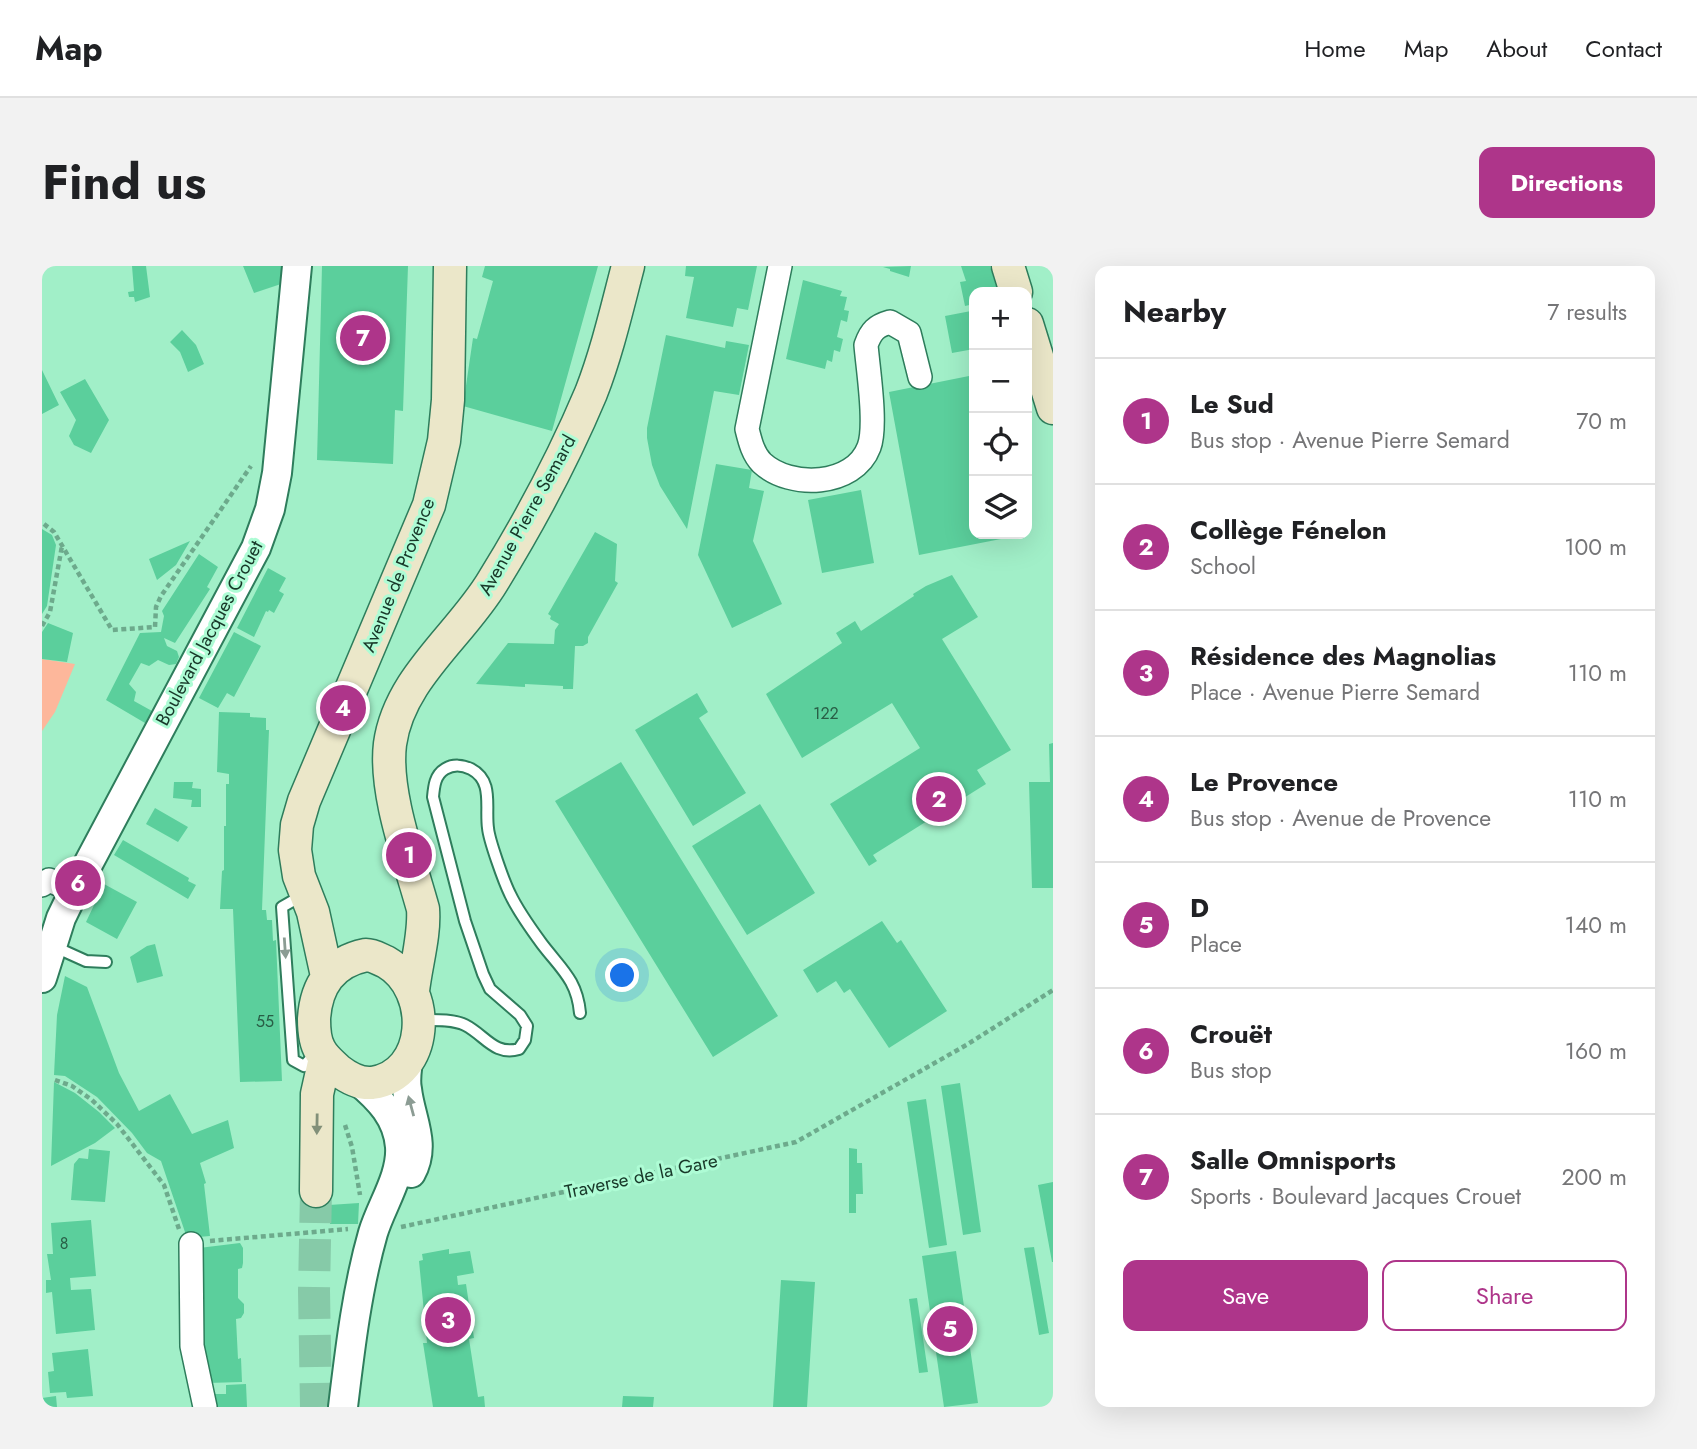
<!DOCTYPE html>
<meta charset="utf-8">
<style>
:root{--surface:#fff;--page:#f2f2f2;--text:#202124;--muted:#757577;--line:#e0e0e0;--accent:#ae358a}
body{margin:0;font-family:Jost,sans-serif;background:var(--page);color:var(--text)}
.controls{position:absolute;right:21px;top:21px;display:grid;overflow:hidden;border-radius:14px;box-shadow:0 7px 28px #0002}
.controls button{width:63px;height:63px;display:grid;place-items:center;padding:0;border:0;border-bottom:2px solid var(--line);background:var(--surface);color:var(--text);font:35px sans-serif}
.you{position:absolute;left:581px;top:710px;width:24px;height:24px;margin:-18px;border:5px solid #fff;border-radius:50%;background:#1a73e8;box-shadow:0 0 0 10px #1a73e833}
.badge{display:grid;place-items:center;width:46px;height:46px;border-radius:50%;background:var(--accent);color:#fff;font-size:23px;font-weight:700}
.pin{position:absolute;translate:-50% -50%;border:4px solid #fff;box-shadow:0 2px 7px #0006}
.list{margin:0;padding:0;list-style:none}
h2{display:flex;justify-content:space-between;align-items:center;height:91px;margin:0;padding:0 28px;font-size:30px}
h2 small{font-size:23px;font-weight:400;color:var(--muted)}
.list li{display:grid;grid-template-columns:46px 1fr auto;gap:21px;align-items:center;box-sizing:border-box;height:126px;padding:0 28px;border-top:2px solid var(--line)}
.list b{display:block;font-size:26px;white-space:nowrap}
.list p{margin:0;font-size:23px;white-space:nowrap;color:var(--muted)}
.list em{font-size:23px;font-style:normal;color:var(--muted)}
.actions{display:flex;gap:14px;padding:21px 28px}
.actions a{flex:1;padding:16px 0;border:2px solid var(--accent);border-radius:14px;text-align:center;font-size:24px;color:var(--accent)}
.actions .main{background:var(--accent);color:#fff}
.icon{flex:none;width:38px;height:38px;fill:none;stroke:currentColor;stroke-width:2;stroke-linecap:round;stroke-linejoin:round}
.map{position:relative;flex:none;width:1011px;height:1141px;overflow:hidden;border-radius:14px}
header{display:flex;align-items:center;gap:42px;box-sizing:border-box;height:98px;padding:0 35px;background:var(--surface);border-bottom:2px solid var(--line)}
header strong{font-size:33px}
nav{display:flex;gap:38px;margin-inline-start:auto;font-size:24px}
.intro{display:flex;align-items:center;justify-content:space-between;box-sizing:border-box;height:168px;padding:0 42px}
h1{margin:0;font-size:49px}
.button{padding:18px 32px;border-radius:14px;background:var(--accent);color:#fff;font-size:24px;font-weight:700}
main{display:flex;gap:42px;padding:0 42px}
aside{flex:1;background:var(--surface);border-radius:14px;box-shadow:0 7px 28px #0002}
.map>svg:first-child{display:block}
.green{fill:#fdb79b}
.building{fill:#5bcf9c}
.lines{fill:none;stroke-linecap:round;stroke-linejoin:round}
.secondary-tunnel{stroke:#86caa8;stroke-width:32;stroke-dasharray:32 16;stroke-linecap:butt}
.service-casing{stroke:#2e7d5c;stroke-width:14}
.minor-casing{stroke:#2e7d5c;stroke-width:26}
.tertiary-casing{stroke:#2e7d5c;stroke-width:32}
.secondary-casing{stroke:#2e7d5c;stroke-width:35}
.path{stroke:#6daa8c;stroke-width:4.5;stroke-dasharray:5 3.5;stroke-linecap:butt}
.service{stroke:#fff;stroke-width:10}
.minor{stroke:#fff;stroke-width:23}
.tertiary{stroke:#fff;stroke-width:28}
.secondary{stroke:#ebe7c9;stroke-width:32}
.oneway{fill:#8c9c94}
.oneway2{fill:#829079}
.labels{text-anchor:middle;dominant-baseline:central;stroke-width:6;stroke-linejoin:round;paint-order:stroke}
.number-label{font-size:16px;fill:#295e46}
.street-label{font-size:19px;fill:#183829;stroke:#aefcd5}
</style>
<header>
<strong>Map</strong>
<nav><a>Home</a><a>Map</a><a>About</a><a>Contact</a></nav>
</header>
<div class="intro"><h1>Find us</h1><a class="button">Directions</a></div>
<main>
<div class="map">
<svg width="1011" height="1141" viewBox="0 0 1011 1141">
<rect width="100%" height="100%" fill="#a1efc8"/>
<path class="green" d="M0 393 33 398 13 446 0 465Z"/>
<path class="building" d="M90 0H104L108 31 93 36 92 31H87L86 26 92 25Z
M201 0H241L239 18 212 27Z
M280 0H366L361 145 353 144 351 198 275 194Z
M443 0H556L510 165 421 140 431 72 435 73 451 15 440 11Z
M644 0H715L706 44 695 42 691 61 644 52 652 11 643 10Z
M869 0 867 11 848 5V3L841 1Z
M919 0H948L956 26H932V38L923 40 918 16 924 15Z
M761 14 800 25 798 30 805 31 802 44 807 45 805 56 799 54 795 71 801 73 798 86 792 84 790 96 785 94 783 103 744 93Z
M929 45 932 60V83L910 87 903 50Z
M140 64 154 79 162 98 146 106 138 86 128 76Z
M624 69 683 82 684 75 707 79 697 129 672 125 645 263 618 220 610 199 605 172V162Z
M0 104 17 139 0 148Z
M932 109V268H963L964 272 877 289 847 126Z
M43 113 67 154 49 187 32 179 27 170 34 154 18 126Z
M674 198 710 204 707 222 722 225 711 275 740 338 690 362 656 289Z
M819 224 832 297 780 307 766 234Z
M0 263 10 269 14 279 5 340 0 348Z
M553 266 575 278 573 315 576 317 546 371V377L541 380H533L531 423H521V420L483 418V421L434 418 466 377 512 378 513 364 517 358 508 353 509 350 506 348Z
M148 275 134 299 115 314 107 293Z
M157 288 176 301 165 321 168 323 133 377 122 372 125 380 135 385 137 391 134 398 127 399 116 394 107 400 99 397 87 418 94 426 92 435 110 445 103 457 64 434 98 367 119 366 122 350 120 345Z
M226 302 244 312 237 325 242 328 232 347 227 344 226 346 224 345 212 371 195 362Z
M910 309 936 351 900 373 969 484 935 504 944 518 831 589 835 595 827 600 788 538 878 482 850 437 760 492 724 428 800 377 794 367 813 355 819 365 872 330 871 328 884 320Z
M6 357 31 367 25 396 0 393V366Z
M192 366 219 380 192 431 185 427 176 442 157 432Z
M655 427 666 446 657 452 704 527 651 560 593 464Z
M177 446 208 447V451L224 452V464H227L220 644H224L225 654H230L231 675 234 674 240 815 198 816 191 643H178L180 605 182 604V560H184V518H187V508L175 506Z
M1011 477V622H990L987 516H1008L1007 478Z
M579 496 736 750 671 791 513 535Z
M132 516H151L150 522 159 523V541H149L150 534 131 532Z
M718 538 773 627 705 669 650 580Z
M113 542 146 561 136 576 104 558Z
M81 574 147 612 146 615 154 619 146 633 72 589Z
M62 618 95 636 75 673 44 656Z
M840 655 855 677 859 674 905 745 847 782 808 723 802 727 794 715 775 727 761 704Z
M113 678 121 710 95 717 88 691 105 680Z
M23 710 45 721 77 807 97 845 128 828 150 868 186 854 192 882 158 897 164 917 162 918 168 970 145 972 119 895 105 887 90 867 55 831 23 810 12 809 15 749Z
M12 816 33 827 57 846 73 862 53 877 9 900Z
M918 817 939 966 921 969 899 820Z
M884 833 905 979 887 982 865 836Z
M807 882 815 883V897H820L821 928H814V947H807Z
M47 883 68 885 63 936 29 934 32 898 37 892 46 893Z
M1011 916V996H1010L996 919Z
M317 937 316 958H288L287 939Z
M49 954 54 1010 28 1012 29 1024 49 1023 53 1064 14 1068 10 1026 4 1027V1014H9L5 988H11L9 957Z
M198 977 201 982V997L200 1002 196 1003V1032L202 1038V1047L199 1052 194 1053 196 1093 199 1092 200 1116 165 1117 162 1099 157 982Z
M992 981 1007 1067 997 1069 982 982Z
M407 983V988L428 985 432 1007 415 1010 416 1019 424 1018 432 1072 427 1073 436 1131 442 1130 443 1141H391L381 1077H385L377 995 381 994 380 988Z
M914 985 936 1137 902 1141 880 990Z
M739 1014 773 1016 765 1141H731Z
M875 1032 886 1106 877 1107 867 1033Z
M46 1083 51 1130 25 1132 24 1126 8 1127 6 1106 12 1105 10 1087Z
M204 1118 205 1141H170L168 1128H184V1119Z
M14 1130 15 1141H0V1132Z
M581 1130 612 1131 611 1141H580Z"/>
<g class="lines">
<path class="secondary-tunnel" d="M274 925 272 1025 274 1141"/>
<g class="service-casing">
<path id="service" d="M261 629 240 641 251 794 262 800 274 787
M13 681 44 695 64 696
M378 754C392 754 411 753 423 759 443 769 452 790 477 783L483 774 485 760 478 749 448 723 441 708 423 655 391 531C392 520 393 509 403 503 411 498 421 499 429 503 452 515 443 541 446 562 447 574 462 616 468 628 476 645 489 663 500 678 519 703 535 714 538 747"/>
</g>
<g class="minor-casing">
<path id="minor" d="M738 0 705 163C708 175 711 188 720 197 748 223 812 221 827 181 835 160 826 103 824 79 829 65 834 60 848 56L867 67 878 111
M0 619 7 614 32 625
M149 978 150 1080 163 1141"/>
</g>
<g class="tertiary-casing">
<path id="tertiary" d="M0 712 19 652 36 617 214 282 228 243 235 207 255 0
M366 794C365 804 363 814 365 823 368 852 385 878 369 907
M301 1141C308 1083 315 1023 331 967 339 940 360 910 358 881 356 852 337 832 316 815"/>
</g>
<g class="secondary-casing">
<path id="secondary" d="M966 0 974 26
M985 58 1011 142
M324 689C331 689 337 693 344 696 392 724 387 809 330 817 318 818 305 811 296 804 290 798 282 792 278 784 273 776 272 763 272 753 274 719 290 696 324 689Z
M285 710 271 646 257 610 253 584 255 559 262 535 387 239 402 175 406 134 408 0
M371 725C374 698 383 669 381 643 368 595 342 527 348 478 357 412 419 369 451 315 488 255 522 191 549 127 565 86 575 42 586 0
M274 925 275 828 283 792"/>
</g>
<path class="path" d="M2 258 12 266 70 364 113 361 114 341 119 330 209 200
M0 360 8 346 20 280
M13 814 30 820 50 834 75 858 122 919 137 963
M303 859 310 881 318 929
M359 961 754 876 926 778 1011 724
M168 975 306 963"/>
<use href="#service" class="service"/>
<use href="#minor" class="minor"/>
<use href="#tertiary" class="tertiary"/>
<use href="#secondary" class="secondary"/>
</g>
<defs><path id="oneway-solid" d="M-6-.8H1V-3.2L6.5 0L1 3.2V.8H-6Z" transform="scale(1.75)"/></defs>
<g class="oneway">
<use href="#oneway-solid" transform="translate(243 682) rotate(86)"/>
<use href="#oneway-solid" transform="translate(369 840) rotate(-105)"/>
</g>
<use class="oneway2" href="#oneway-solid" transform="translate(275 858) rotate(91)"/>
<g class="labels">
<g class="number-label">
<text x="784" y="447">122</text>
<text x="223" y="755">55</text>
<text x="22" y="977">8</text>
</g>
<g class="street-label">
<text transform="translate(485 249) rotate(-61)">Avenue Pierre Semard</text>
<text transform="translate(356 309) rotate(-68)">Avenue de Provence</text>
<text transform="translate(167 367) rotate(-62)">Boulevard Jacques Crouet</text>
<text transform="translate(599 910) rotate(-12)">Traverse de la Gare</text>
</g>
</g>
</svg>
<div class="controls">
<button>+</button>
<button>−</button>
<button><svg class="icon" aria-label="locate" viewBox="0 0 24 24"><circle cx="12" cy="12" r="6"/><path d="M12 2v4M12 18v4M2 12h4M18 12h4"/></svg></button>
<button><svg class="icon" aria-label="layers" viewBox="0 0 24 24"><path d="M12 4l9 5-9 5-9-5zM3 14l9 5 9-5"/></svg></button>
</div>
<div class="you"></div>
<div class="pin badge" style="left:367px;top:589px">1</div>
<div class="pin badge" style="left:897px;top:533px">2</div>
<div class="pin badge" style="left:406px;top:1054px">3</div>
<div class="pin badge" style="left:301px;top:442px">4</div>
<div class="pin badge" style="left:908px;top:1063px">5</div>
<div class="pin badge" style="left:36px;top:617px">6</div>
<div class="pin badge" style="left:321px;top:72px">7</div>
</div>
<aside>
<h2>Nearby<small>7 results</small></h2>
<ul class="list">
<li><span class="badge">1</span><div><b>Le Sud</b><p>Bus stop · Avenue Pierre Semard</p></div><em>70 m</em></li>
<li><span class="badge">2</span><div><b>Collège Fénelon</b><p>School</p></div><em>100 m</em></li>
<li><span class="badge">3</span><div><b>Résidence des Magnolias</b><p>Place · Avenue Pierre Semard</p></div><em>110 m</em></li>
<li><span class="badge">4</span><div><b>Le Provence</b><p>Bus stop · Avenue de Provence</p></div><em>110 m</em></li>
<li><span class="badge">5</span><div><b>D</b><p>Place</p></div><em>140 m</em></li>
<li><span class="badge">6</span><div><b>Crouët</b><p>Bus stop</p></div><em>160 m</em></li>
<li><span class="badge">7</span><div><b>Salle Omnisports</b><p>Sports · Boulevard Jacques Crouet</p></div><em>200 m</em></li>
</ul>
<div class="actions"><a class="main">Save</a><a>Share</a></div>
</aside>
</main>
